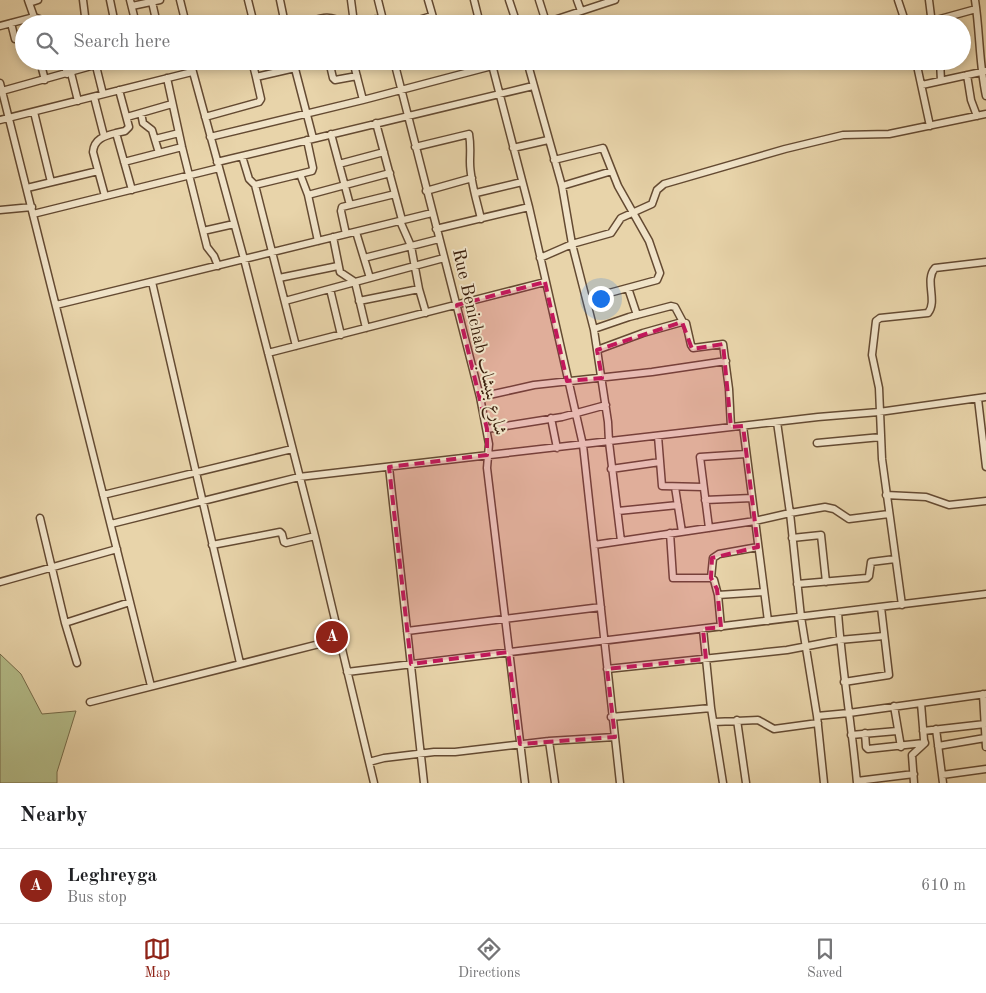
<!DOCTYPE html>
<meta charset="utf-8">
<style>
:root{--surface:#fff;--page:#f2f2f2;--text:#202124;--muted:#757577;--line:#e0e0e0;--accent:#8f2418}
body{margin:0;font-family:"Old Standard TT",Amiri,serif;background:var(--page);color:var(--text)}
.you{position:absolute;left:600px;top:298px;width:18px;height:18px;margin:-12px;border:4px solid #fff;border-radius:50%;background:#1a73e8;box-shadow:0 0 0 8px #1a73e833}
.badge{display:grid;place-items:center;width:32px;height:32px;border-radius:50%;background:var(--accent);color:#fff;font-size:16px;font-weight:700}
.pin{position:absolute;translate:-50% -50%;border:2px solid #fff;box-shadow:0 1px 5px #0006}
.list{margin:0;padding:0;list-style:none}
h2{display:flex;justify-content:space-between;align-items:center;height:65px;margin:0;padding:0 20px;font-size:21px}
h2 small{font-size:16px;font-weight:400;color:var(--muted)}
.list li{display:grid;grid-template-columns:32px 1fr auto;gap:15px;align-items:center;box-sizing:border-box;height:75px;padding:0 20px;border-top:1px solid var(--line)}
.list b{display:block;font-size:19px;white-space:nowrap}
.list p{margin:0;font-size:16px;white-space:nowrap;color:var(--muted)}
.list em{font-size:16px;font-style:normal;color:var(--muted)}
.icon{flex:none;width:28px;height:28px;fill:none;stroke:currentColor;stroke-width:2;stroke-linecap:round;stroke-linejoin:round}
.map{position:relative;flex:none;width:986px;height:783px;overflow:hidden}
.search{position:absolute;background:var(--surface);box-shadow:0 2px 8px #0003;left:15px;right:15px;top:15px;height:55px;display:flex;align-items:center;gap:12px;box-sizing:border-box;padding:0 18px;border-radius:28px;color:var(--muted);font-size:19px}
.sheet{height:140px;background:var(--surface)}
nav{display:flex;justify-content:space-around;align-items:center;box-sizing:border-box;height:70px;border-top:1px solid var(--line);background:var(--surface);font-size:14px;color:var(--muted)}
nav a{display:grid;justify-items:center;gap:2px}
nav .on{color:var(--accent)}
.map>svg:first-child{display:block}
.green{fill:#b4bd8a;stroke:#766c4a}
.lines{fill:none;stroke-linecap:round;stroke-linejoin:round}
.minor-casing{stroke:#644a32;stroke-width:9}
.minor{stroke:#f0e3c8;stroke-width:6}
.marked{fill:#c2185b;fill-opacity:0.2;stroke:#c2185b;stroke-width:4;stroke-dasharray:10 6;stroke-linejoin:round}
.labels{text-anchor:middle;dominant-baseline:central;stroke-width:4;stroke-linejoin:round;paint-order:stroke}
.street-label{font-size:18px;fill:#381c0a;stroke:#f0e3c8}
</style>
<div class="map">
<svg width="986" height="783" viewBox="0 0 986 783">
<rect width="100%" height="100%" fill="#e8d4aa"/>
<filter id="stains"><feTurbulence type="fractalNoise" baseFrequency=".004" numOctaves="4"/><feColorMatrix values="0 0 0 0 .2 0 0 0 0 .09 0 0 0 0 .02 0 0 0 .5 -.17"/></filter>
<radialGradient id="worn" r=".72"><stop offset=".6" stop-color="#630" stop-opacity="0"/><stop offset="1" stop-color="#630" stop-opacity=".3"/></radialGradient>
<path class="green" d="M0 654 21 674 42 714 76 711 57 772V783H0Z"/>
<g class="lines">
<g class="minor-casing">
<path id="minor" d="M28 0 34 17
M83 0 86 24
M110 0 115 24
M130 0 136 24
M180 0 186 24
M248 0 254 24
M280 0 285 24
M351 0 354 23
M378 0 384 24
M428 0 435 24
M474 0 480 24
M509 0 517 24
M539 0 546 22
M577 0 581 11
M898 0 906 24
M929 0 932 24
M975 0C980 32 979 64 986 96
M152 2 157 24
M29 3 38 0
M132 6 160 0
M11 23 15 39 24 38
M301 24C317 20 329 12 343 24
M352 24 382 18
M405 24 432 16
M468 24 479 21
M542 24 615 0
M922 24 976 9
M0 26 34 17 52 24
M40 61 45 80
M64 61 67 74
M190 61 244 259 315 536 374 783
M252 61 256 77 295 68
M293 61 313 138
M329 61 333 78 335 80 357 76
M353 61 363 100
M394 61 480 397 489 444 487 468 525 783
M491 61 529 207 583 445 620 783
M527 61 562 186 572 244 594 330 608 422 609 442 621 541
M916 61 930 126
M940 61 941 81
M95 62 103 94
M71 73 78 101
M967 75 971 100 977 116
M167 78 182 147 203 231 234 224
M0 83 151 686
M922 85 986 71
M119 90 129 127 125 131 116 133 132 190
M2 91 109 61
M94 97 104 136
M34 112 51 182
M141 113 143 123 152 130 159 153
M127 117 172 104
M205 117 259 102 261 99 256 77
M0 120 192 72
M376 123 402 220
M331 134 350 205
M210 137 363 100 492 66
M155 139 179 133
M415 147 469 134C471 145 470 152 470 162 470 181 477 201 481 219
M513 148 548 140
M242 156 249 179 255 185 300 174 308 195 318 241
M554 160 603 148 618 186 649 241 660 273 657 280 587 299
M124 162 182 147
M217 162 533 86
M339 164 384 152
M300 174 312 171 313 168 307 140
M255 185 296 346
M562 186 612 171
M27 188 98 171
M426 191 472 178
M476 193 522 182
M308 195 390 173
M105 196 93 152C94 139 104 136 116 133
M0 210 32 207
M33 214 219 168
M400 221 411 246 419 289 426 313
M436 229 529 207
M203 231 207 247 214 256 218 266
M356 232 370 278
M346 234 341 211 342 207 395 194
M333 237 340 272 355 282 366 328
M364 258 439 239
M540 258 572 244 611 233 621 218 652 204 657 190 664 184 785 149 843 135 889 134 986 114
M279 278 338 266
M152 282 240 663
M628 288 637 315
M330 289 341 335
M285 301 444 258
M359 301 419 289
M56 305 432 213
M594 329 629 317 671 306 675 307 683 322
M597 350 643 333 682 322 686 323 691 345 693 348 723 344 729 389 731 427
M268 353 545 282
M480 397 534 385 652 372 726 361
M978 399 986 467
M551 418 557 448
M777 422 790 513 801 617 817 716 824 783
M743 426 768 621
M487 429 562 417 606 405
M658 436 662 486 703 487
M817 443 881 437
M389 467 424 783
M611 469 660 462
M675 487 682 532
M103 495 292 449
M886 495 926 497 949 505 986 501
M705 500 752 498
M618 511 678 505
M40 518 65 623 77 663
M111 524 299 477 818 417 879 412 986 397
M709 528 700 457 746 454
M670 533 673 578H711L714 580 718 595 721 627
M792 538 821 535 826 582
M212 545 280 532 282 534 284 542 286 543 315 536
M594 545 755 521 790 513 825 507 834 509 849 519 889 514
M711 578 713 558 719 554 758 547
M0 582 117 549
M797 584 867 578 869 576 871 562 895 559
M718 595 764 592
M902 605 882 459 879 388 872 355 876 321 880 318 928 313C938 301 924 280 935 268L986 262
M838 612C842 670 852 726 857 783
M65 623 130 602
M703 629 711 708 723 783
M407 631 601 607
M607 669 787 650 839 640 884 636
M347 672 986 594
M844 682 889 675 881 607
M983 694 986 747
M90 702 339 639
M894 706 901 747
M817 716 849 713 986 694
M611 717 711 708
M737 720 746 783
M714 722 758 720 774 729 818 723
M936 729 943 783
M923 731 985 724
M865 733 866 747 868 749 924 743
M851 735 897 731
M549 741 555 783
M938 746 985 738
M369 762 384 758 434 752H455L549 741 615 737
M942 775 986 769
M857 781 914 774
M914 783 912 755 925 743 924 740 921 703"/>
</g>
<use href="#minor" class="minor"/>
</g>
<path class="marked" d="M545 282 567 381 602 378 597 350 682 322 692 349 723 344 731 427 743 426 758 547 712 558 711 578 717 589 721 627 703 629 706 659 607 669 615 737 520 744 508 652 411 664 389 467 487 455V429L457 305Z"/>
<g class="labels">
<g class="street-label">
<text transform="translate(479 342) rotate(77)">Rue Benichab شارع بنيشاب</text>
</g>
</g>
<rect width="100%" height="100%" filter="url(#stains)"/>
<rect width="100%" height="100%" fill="url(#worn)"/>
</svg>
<div class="you"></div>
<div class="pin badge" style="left:332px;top:637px">A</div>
<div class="search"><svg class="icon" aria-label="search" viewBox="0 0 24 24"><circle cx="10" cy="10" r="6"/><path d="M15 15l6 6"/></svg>Search here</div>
</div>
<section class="sheet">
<h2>Nearby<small></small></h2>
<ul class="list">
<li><span class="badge">A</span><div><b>Leghreyga</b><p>Bus stop</p></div><em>610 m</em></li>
</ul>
</section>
<nav>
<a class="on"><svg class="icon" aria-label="map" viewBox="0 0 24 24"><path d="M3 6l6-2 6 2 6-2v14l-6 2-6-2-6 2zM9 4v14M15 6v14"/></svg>Map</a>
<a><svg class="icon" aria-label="directions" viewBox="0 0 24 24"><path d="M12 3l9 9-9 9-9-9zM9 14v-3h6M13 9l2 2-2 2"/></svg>Directions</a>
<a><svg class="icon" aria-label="saved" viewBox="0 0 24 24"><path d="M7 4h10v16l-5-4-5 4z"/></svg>Saved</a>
</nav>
